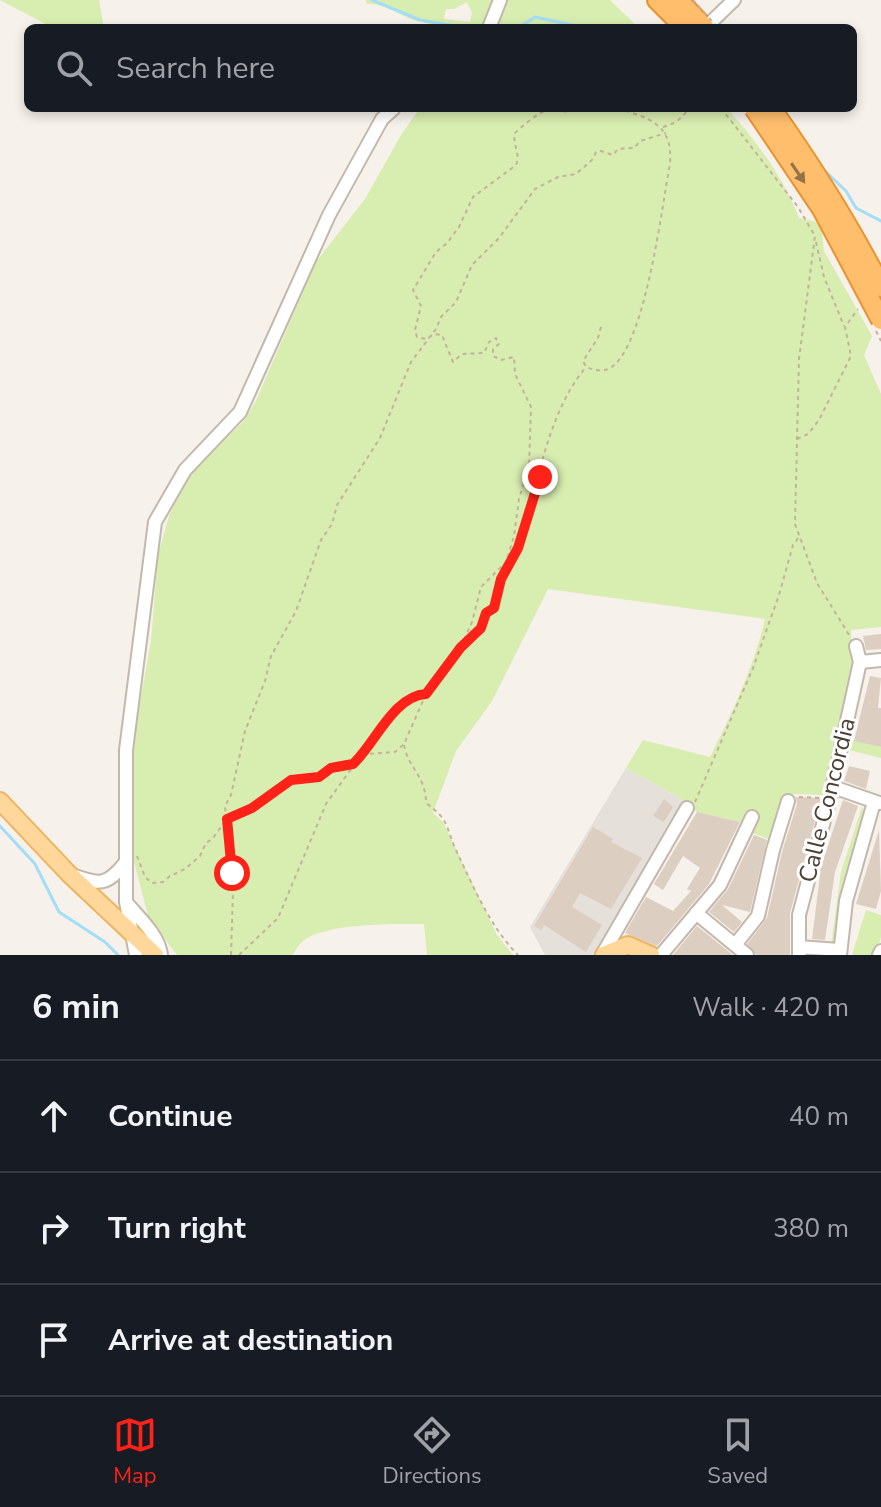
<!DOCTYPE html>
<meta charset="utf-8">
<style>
:root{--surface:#171b24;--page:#20242c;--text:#f1f3f6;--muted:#9ea1a6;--line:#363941;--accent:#ff2218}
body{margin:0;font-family:"Nunito Sans",sans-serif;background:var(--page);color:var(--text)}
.stop{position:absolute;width:24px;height:24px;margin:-18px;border:6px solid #ff2218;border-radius:50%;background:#fff}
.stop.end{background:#ff2218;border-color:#fff;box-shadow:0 2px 8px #0008}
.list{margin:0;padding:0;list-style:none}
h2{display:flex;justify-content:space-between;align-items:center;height:104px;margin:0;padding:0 32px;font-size:34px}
h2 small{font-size:26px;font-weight:400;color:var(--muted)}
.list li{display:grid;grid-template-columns:52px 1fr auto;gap:24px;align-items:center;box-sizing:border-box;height:112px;padding:0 32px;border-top:2px solid var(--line)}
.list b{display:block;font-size:30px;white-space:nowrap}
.list em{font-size:26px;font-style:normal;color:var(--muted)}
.icon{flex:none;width:44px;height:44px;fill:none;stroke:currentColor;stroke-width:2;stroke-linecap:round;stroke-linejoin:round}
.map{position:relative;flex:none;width:881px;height:955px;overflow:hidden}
.search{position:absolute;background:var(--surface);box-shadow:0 4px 12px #0003;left:24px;right:24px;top:24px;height:88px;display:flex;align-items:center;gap:20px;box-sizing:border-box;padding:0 28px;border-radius:12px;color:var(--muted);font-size:30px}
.sheet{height:440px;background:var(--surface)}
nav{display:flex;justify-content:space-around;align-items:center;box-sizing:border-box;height:112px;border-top:2px solid var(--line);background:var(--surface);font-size:22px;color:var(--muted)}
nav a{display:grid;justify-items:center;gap:4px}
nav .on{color:var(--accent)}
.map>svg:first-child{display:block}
.industrial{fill:#e6e0db}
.green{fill:#d8edb0;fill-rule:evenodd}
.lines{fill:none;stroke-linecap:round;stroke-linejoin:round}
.stream{stroke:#a3ddf6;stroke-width:3}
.building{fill:#dccec1}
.minor-casing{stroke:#c3b8ab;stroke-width:16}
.major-casing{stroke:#edb461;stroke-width:20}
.highway-casing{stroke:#ea9230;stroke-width:22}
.path{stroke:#c6b29c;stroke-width:2;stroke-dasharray:4 4;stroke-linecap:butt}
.minor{stroke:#fff;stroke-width:12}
.major{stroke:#ffd79a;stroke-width:16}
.highway{stroke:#ffbe6c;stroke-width:18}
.highway-bridge-casing{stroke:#ea9230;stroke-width:22;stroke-linecap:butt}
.path-bridge{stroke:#c6b29c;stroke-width:2;stroke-dasharray:4 4;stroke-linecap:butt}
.highway-bridge{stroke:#ffbe6c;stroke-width:18}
.oneway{fill:#93734c}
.route{stroke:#ff2218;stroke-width:10}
.labels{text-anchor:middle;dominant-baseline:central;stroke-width:6;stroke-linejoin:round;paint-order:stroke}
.street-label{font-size:24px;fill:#4b4137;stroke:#fff}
</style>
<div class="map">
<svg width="881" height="955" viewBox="0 0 881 955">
<rect width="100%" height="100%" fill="#f6f1ea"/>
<path class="industrial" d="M626 768 685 801 611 925 636 955H545L530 927Z"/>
<path class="green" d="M0 0H99L104 28H53Z
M366 0H495L483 28C459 28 438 27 414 20 398 15 385 3 367 4ZM467 2 472 13 470 22 444 19 446 9H454Z
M502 0H610L639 28H492Z
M420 108H727C756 141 783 176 799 218L821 223 824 251 872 336 864 355 881 394V627L851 630 852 664 824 795 796 794 787 796 771 840 750 832 755 815 745 812 741 822 697 812 685 801 626 768 643 740 710 757C732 713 754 667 765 619L548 589 492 701 456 751 433 813 443 822 497 935 513 955H427L424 924C396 924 319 922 300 944 297 947 295 951 293 955H177L149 919 134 862 132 746 151 641 158 555 169 516 184 484 201 463 243 422 256 401 315 263 365 199 401 135Z
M851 740 881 747V758L849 750Z
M862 807 864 812 838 903 836 946H831L841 872Z
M866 910 881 915V937L876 955H852Z"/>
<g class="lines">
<path class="stream" d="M372 0 420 20 467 28
M518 28 535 17 586 28
M823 169 846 191 856 208 881 221
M0 826 35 864 59 912 105 942 118 955"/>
</g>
<path class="building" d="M881 634V649L866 650 863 636Z
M870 676 881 678 878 708H881V747L854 741Z
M849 766 870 771 866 789 844 781Z
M796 797 821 798 790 913V955H756L747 944 767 918 782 852 797 804Z
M664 799 673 807 664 822 653 816Z
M843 800 858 806 835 872 825 940 812 939 821 867Z
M697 812 740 822 709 884 657 946 625 933 646 897 673 911 691 891 687 889 700 868 683 856 663 890 654 884Z
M593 827 613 839 611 842 642 858 611 909 580 893 572 907 602 925 586 952 544 925 541 930 534 926Z
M879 830 881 891 876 909 856 904Z
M754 835 767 840 750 912 722 905 742 922 734 932 709 912 728 889Z
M697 926 733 955H673Z"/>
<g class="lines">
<g class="minor-casing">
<path id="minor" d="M489 28 500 0
M705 28 734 0
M860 662 881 660
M833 787 879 803
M72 875C99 885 107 886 125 863
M126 902C138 917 159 935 161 955
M696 913 747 955
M735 945 758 916 773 850 788 801
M800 952 799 947 839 950
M136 955 126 902V750L155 522 185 470 240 412 329 215 382 119 394 108
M602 955 687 808
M661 955 720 885 752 817
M799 955V915L830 798 860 662 856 646
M840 955 846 901 874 802
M879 955 881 951"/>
</g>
<g class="major-casing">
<path id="major" d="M0 801 69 874 155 955
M604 955 628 945 651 955"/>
</g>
<g class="highway-casing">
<path id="highway" d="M657 0 685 28
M678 0 705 28"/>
</g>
<path class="path" d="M721 108 798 207 815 236 799 359 795 524 817 583 851 638
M663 127C674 124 684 118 688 108
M816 242 824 277 844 326
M601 327 598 338 583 361 586 367C596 371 606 373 614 365 646 338 662 207 670 163 673 124 649 118 617 108
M797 439 808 434 819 420 851 356 845 327 858 309
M461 647 472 622 481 587 506 562 514 536 519 499 529 466 531 407 515 374 514 357 501 360 493 356V349L499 344 496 338 489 342 484 353 462 354 453 362 442 335 434 334 426 339 417 337 415 330 421 306 413 290 436 252 447 243 459 227 473 197 516 165C521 154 512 144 515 133 521 127 540 111 548 110 562 109 564 115 581 108
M404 745C408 768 426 776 426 803 449 820 445 824 455 848 472 884 490 927 518 955
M360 757C372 739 404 695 425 695
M799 797 821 798
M695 802 753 668 779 595 793 545 799 537
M137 856 145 877 152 883 163 882 170 876 185 869 200 856 206 843 212 839 227 819 252 808 291 780 319 777 331 768 353 764 366 754 395 752 404 744 426 694 461 647 481 628 486 613 494 608C497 598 498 587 501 578 506 564 516 553 521 539 538 483 548 412 586 367
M231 955 233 891 225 806 231 795 245 731 265 681 271 656 296 611 321 540 332 524 337 505 380 438 411 362 436 329 441 317 456 302 472 265 499 238 535 189 558 177 576 174 593 159 596 152 601 151 613 155 618 149 634 148 640 141 666 133
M239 955 278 918 326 804 354 765"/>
<use href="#minor" class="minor"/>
<use href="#major" class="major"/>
<use href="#highway" class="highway"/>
<g class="highway-bridge-casing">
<path id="highway-bridge" d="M754 108 822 209 881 320
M771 108C812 166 849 224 881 287"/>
</g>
<path class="path-bridge" d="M693 0 718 28
M876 331 881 341"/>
<use href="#highway-bridge" class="highway-bridge"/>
</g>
<defs><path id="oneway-solid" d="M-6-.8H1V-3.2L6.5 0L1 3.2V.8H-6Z" transform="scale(2)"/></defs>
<use class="oneway" href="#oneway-solid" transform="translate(798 173) rotate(56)"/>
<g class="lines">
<path class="route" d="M232 873 227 819 252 808 291 780 319 777 331 768 353 764C375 744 393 696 426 694L461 647 481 628 486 613 494 608 501 579 518 548 540 477"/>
</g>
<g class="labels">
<g class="street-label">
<text transform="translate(827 800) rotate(-76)">Calle Concordia</text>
</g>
</g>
</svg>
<div class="stop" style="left:232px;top:873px"></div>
<div class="stop end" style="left:540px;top:477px"></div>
<div class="search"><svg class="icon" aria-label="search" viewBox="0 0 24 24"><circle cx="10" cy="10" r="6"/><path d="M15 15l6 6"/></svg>Search here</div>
</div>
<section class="sheet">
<h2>6 min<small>Walk · 420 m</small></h2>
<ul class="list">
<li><svg class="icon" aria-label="ahead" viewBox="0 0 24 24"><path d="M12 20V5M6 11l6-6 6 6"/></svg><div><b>Continue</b></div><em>40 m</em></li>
<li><svg class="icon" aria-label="right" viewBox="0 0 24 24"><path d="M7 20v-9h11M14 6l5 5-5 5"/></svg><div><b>Turn right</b></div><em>380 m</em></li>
<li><svg class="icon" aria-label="arrive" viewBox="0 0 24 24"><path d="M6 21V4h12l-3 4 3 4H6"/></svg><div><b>Arrive at destination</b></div></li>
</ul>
</section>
<nav>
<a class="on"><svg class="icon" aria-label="map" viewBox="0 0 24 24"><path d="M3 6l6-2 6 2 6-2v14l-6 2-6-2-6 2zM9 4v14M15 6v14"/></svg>Map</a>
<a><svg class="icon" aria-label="directions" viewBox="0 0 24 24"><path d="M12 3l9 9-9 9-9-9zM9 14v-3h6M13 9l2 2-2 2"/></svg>Directions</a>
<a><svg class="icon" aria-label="saved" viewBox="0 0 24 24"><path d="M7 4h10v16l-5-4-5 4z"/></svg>Saved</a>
</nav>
